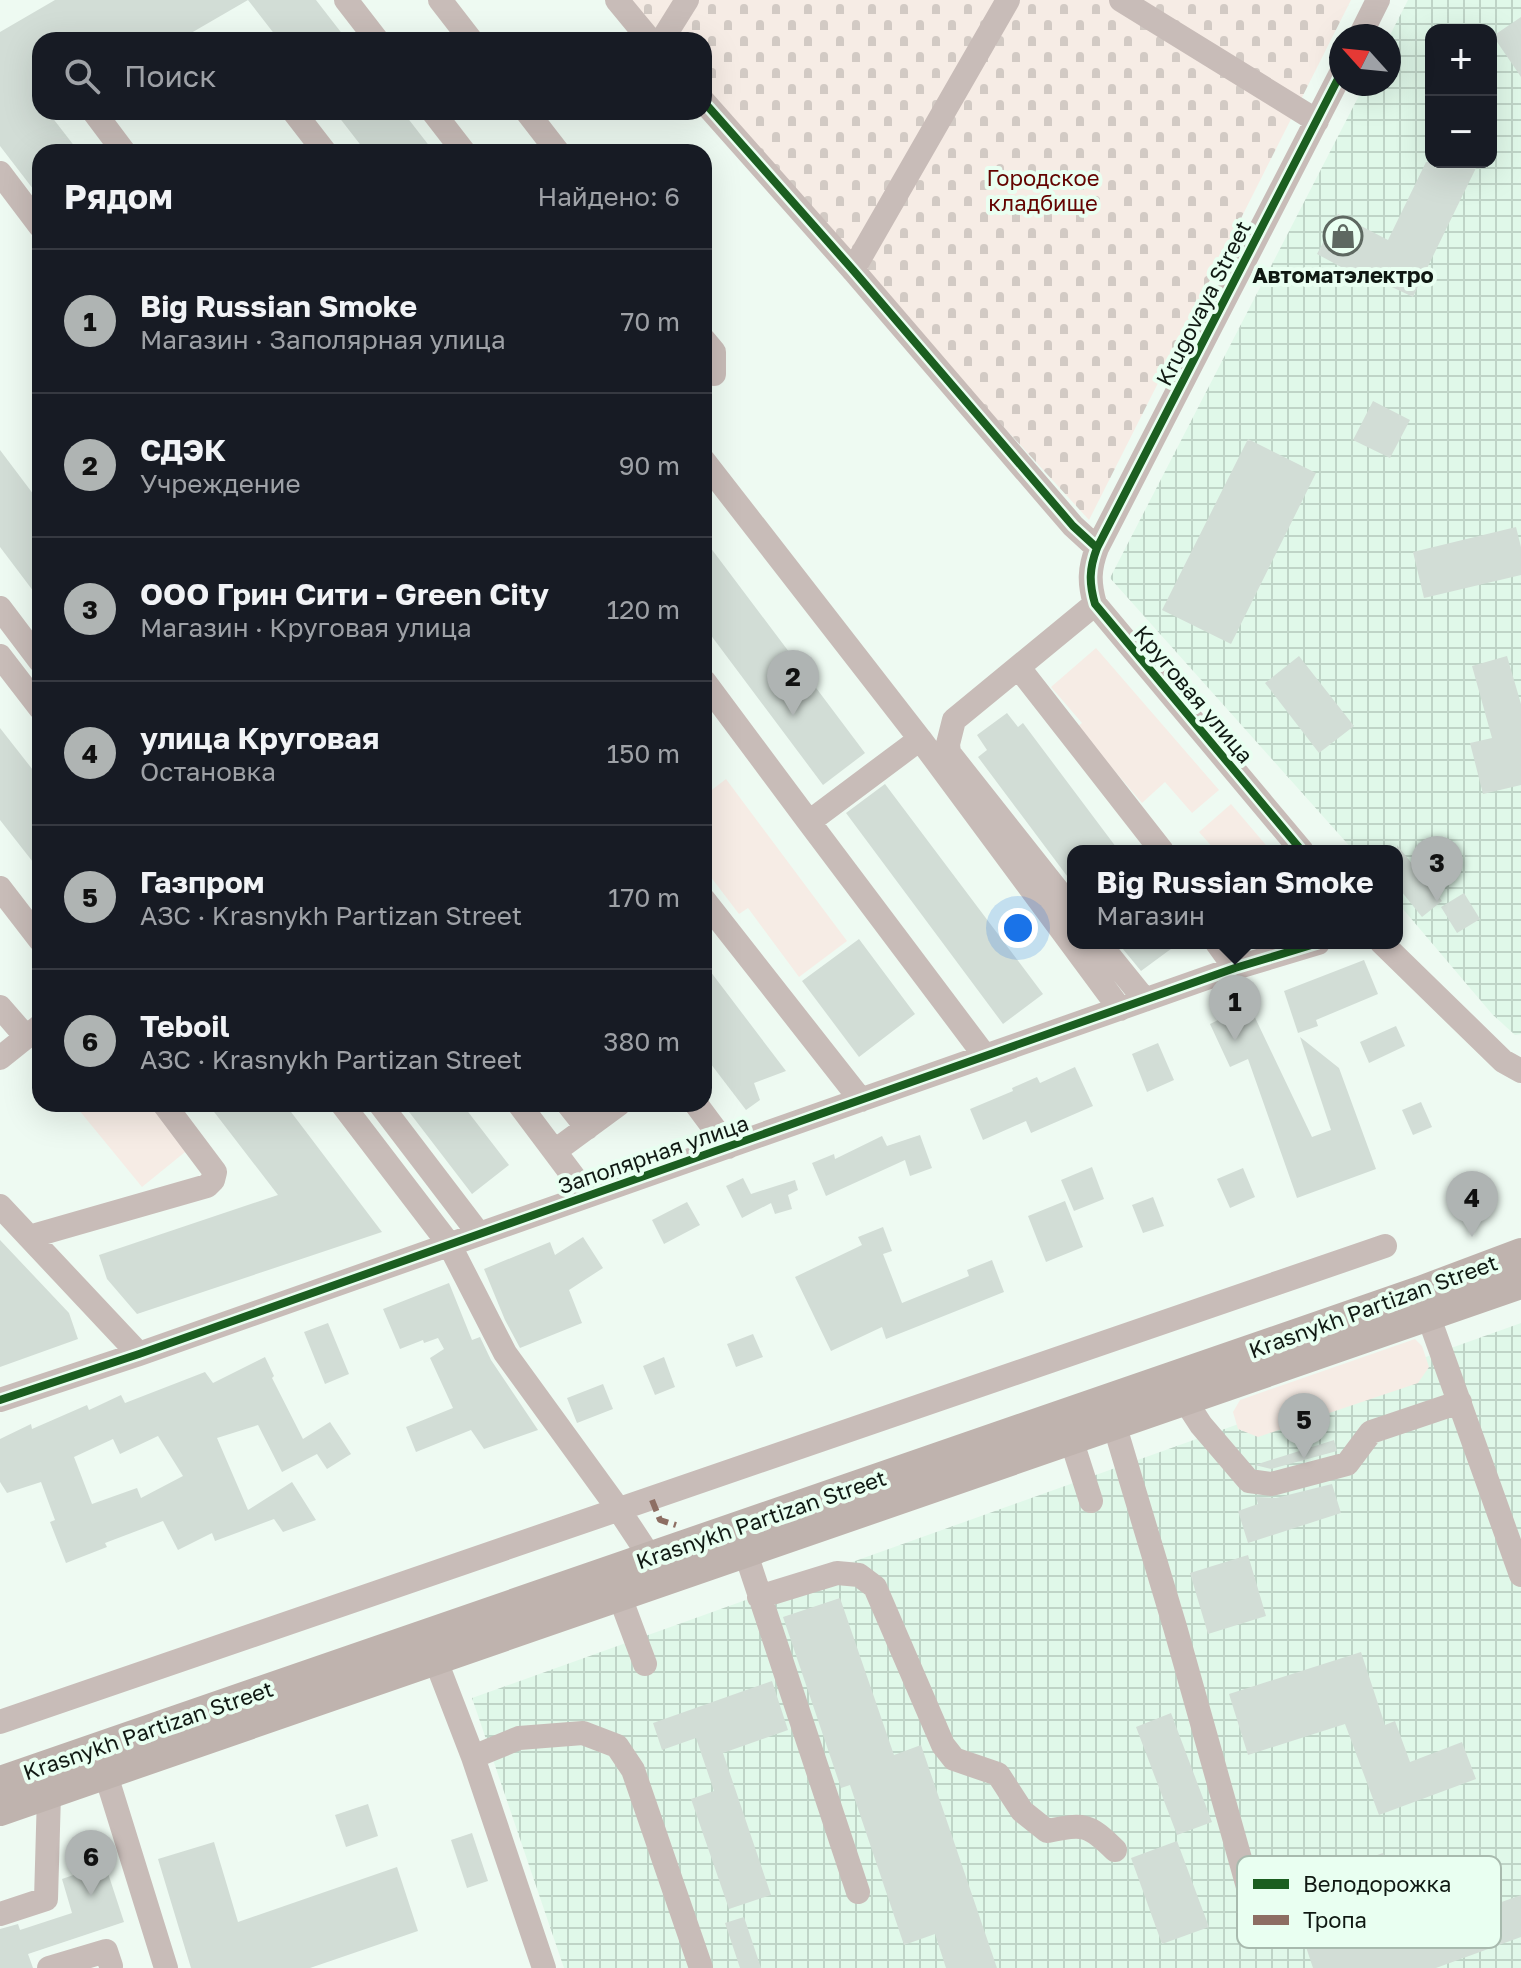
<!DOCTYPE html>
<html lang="ru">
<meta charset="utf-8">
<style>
:root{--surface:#171b24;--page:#20242c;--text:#f1f3f6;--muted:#9ea1a6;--line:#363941;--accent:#afb4b3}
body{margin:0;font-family:"Golos Text",sans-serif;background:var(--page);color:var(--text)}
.controls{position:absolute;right:24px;top:24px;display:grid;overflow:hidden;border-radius:16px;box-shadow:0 8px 32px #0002}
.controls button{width:72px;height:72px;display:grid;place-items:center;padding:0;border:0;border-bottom:2px solid var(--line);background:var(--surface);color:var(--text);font:40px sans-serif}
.compass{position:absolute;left:1329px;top:24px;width:72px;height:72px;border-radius:50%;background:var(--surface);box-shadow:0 8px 32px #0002;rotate:297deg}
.you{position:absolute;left:1018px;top:928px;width:28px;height:28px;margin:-20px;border:6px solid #fff;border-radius:50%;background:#1a73e8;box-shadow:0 0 0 12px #1a73e833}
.badge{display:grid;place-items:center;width:52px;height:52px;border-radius:50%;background:var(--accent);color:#111;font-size:26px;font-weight:700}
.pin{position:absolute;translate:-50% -66px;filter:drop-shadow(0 2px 4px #0008)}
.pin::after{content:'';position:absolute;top:42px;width:28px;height:24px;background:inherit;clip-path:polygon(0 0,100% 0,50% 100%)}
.popup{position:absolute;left:1067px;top:845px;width:336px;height:104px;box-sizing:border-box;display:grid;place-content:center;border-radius:16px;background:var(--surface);filter:drop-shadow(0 2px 6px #0005);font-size:26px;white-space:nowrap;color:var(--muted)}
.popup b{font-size:30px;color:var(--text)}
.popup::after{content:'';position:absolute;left:50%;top:100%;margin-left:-16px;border:16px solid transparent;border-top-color:var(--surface)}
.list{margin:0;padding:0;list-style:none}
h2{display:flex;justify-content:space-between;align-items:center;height:104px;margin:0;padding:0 32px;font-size:34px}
h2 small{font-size:26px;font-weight:400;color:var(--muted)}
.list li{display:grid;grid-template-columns:52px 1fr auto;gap:24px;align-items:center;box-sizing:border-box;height:144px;padding:0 32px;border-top:2px solid var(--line)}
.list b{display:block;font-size:30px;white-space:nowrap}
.list p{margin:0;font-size:26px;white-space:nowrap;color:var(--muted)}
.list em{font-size:26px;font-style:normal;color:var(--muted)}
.icon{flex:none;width:44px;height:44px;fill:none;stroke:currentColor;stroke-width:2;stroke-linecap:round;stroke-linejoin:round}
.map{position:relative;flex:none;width:1521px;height:1968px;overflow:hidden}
.search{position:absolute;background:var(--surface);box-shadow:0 8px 32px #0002;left:32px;top:32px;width:680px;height:88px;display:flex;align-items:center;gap:20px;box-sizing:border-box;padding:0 28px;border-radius:24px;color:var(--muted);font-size:30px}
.panel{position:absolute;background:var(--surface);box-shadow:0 8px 32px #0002;left:32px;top:144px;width:680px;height:968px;border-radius:24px}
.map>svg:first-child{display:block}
.industrial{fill:url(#industrial-grid);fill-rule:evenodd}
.green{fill:#f6ece5}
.cemetery{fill:url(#cemetery-stones)}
.building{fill:#d2ddd6;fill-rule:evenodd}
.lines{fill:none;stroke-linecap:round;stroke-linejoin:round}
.minor{stroke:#c8bcb8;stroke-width:24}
.major{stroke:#bfb3ae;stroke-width:30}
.quiet{stroke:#8d6e63;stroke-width:6;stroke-dasharray:12 6;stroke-linecap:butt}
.cycleway-casing{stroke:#e9fff1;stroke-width:13}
.cycleway{stroke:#1b5e20;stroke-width:8}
.labels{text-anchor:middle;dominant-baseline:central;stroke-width:8;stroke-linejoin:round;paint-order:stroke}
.park-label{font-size:22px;fill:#640401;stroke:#e9fff1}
.poi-label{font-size:22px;font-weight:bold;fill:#101913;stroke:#e9fff1}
.street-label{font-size:22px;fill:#101913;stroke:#e9fff1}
.key{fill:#e9fff1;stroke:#a8baae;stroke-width:2}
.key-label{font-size:22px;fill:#101913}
</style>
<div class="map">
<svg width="1521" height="1968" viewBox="0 0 1521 1968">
<defs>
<pattern id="industrial-grid" width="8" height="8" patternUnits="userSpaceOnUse" patternTransform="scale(2)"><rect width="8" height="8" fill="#e0f8e9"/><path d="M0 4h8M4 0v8" fill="none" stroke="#bfd4c7"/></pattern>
<pattern id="cemetery-stones" width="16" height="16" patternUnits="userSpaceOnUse" patternTransform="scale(2)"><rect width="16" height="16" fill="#f6ece5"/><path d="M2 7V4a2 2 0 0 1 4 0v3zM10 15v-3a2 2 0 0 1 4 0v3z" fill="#d2cac4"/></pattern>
</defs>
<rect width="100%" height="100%" fill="#eefaf2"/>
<path class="industrial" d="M1408 0H1521V1034L1515 1035 1492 1014 1397 902V851H1354L1110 578 1365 84H1389V37ZM1431 30H1491V162H1431Z
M1521 1323V1968H564L472 1698Z"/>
<path class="green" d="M1096 648 1219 790 1192 813 1165 782 1142 803 1077 727 1082 723 1051 687Z
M726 779 847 941 799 977 748 908 739 914 704 868V796Z
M1231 804 1271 851H1216L1199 832Z
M74 1104H154L190 1148 142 1187Z
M1415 1339 1422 1346 1429 1367 1418 1383 1258 1437 1238 1429 1233 1412 1240 1400Z"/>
<path class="cemetery" d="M612 0H1351L1089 520 704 100V40H649Z"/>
<path class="building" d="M55 0H248L179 40H40V112H48L79 152H40V198L0 146V32Z
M248 0H316L347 40H279Z
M1521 17V77L1493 36Z
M335 112H403L434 152H366Z
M1426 162H1465L1476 168 1413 297 1356 270 1354 274 1317 254 1338 214 1388 240Z
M1373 401 1410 420 1390 458 1353 440Z
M1248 439 1316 473 1231 644 1162 610Z
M0 450 40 503V600L0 547Z
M1516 527 1521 547V575L1424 598 1413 552Z
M704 539 865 753 823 785 704 626Z
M1299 656 1354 726 1319 753 1265 683Z
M1507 656 1521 704V785L1483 794 1470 743 1492 738 1472 666Z
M1007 713 1018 727 1023 723 1119 851H1073V884L978 757 987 750 977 735Z
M0 728 40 779V871L0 820Z
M885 784 1043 994 1003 1024 846 813Z
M1397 845 1442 901 1422 917 1397 886Z
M1464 893 1480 919 1457 933 1441 907Z
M859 939 915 1014 859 1057 802 981Z
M1118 943H1179L1141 971Z
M1364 960 1378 994 1316 1020 1318 1026 1298 1033 1284 991Z
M704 963 786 1071 754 1083 760 1100 746 1110 704 1055Z
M1249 1005 1312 1137 1331 1130 1300 1037 1339 1068 1376 1169 1297 1198 1248 1059 1230 1067 1210 1024Z
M1396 1026 1405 1046 1369 1063 1360 1042Z
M1158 1043 1174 1080 1147 1092 1132 1054Z
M1075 1067 1093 1106 1031 1133 1026 1121 983 1140 970 1109 1013 1091 1012 1088 1037 1077 1040 1083Z
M1421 1102 1432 1127 1413 1135 1402 1110Z
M208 1104H285L382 1232 137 1314 107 1279 99 1255 278 1195Z
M403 1104H462L509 1165 472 1194Z
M920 1135 932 1168 910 1176 905 1160 826 1196 812 1163 834 1154 835 1159 882 1136 887 1146Z
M1092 1167 1104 1199 1074 1211 1061 1180Z
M1243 1168 1255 1197 1230 1208 1217 1179Z
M743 1178 751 1194 795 1180 798 1190 788 1195 792 1209 775 1214 771 1203 742 1218 726 1186Z
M1153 1197 1164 1226 1143 1233 1132 1205Z
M1065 1201 1083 1247 1046 1262 1028 1216Z
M687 1202 700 1225 664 1244 652 1220Z
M883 1227 892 1251 883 1254 902 1303 969 1276 967 1270 992 1260 1004 1292 886 1339 882 1327 831 1351 795 1277 862 1245 858 1237Z
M583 1237 603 1268 569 1290 582 1323 520 1348 505 1320 484 1269 550 1242 555 1255Z
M0 1240 69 1313 78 1339 0 1367Z
M449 1283 472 1340 480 1337 491 1360 538 1430 484 1449 471 1430 416 1452 406 1427 453 1408 430 1358 444 1349 438 1338 424 1343 423 1340 400 1349 383 1309Z
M328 1323 349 1374 325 1384 304 1332Z
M753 1334 763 1357 736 1367 727 1344Z
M265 1357 274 1376 272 1378 303 1439 330 1422 351 1454 327 1469 317 1454 282 1472 258 1425 217 1438 248 1510 292 1482 316 1520 283 1532 274 1519 215 1541 212 1533 178 1550 163 1521 105 1543 107 1547 66 1563 50 1522 55 1520 41 1482 7 1493 0 1482V1439L31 1424 32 1429 87 1405 89 1410 121 1395 125 1403 205 1372 213 1383ZM158 1436 183 1476 141 1498 137 1488 92 1504 74 1457 113 1439 120 1454Z
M664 1357 675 1387 655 1395 643 1366Z
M603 1384 613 1409 577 1423 567 1398Z
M1334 1440 1337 1451 1271 1469 1255 1465Z
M1332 1484 1341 1513 1248 1543 1238 1511 1258 1504 1256 1497 1276 1498Z
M1248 1555 1266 1616 1208 1634 1190 1573Z
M840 1598 894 1755 921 1745 997 1968H946L935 1934 904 1945 850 1785 841 1788 783 1617Z
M1361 1652 1385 1725 1395 1721 1410 1762 1462 1742 1476 1779 1379 1815 1345 1724 1248 1755 1229 1694Z
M772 1681 788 1730 723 1753 771 1895 729 1909 691 1799 714 1791 696 1738 662 1750 653 1723Z
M1171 1713 1212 1822 1177 1835 1136 1727Z
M368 1804 378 1836 346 1847 335 1815Z
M472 1833 488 1881 467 1888 451 1840Z
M1177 1841 1209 1927 1162 1944 1131 1858Z
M214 1842 238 1922 397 1867 418 1931 310 1968H191L158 1859Z
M1383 1853 1410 1935 1521 1895V1937L1436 1968H1313L1286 1887Z
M105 1864 124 1922 28 1954 33 1968H0V1929L18 1924 20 1930 72 1913 62 1879Z
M744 1917 761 1968H740L725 1923Z"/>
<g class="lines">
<path class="minor" d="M346 0 377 40
M440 0 471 40
M617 0 650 40
M1121 0 1317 121
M1360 36 1378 0
M662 40 687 0
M704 102 853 270 1073 526 1097 548
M94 112 124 152
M294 112 325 152
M433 112 464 152
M527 112 558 152
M0 173 40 226
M853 270 1008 0
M704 340 714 352V374
M704 461 920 739
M0 608 40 661
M0 656 40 708
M1019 668 1162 851
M704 681 809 822
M1302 851 1095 604C1089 583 1089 569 1097 548L1341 73
M0 888 40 940
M704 900 861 1100
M1073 910 949 753 948 744 954 720 1095 604
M1099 943 1145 1000
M1217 943 1235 968
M1382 943 1503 1061 1521 1071
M0 1007 26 1037
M985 1056 809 822 920 739 1120 1009
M0 1058 40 1026
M342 1104 449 1244 505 1353 619 1510 650 1557
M380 1104 479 1234
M519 1104 588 1196
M568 1104 587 1128
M696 1104 728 1147
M555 1151 619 1104
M0 1206 139 1354
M29 1237 207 1186 213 1180 215 1172 164 1104
M1423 1301 1521 1575
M0 1400 139 1354 1235 968 1318 943
M1186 1402 1201 1425 1249 1481 1272 1484 1347 1464 1371 1432 1460 1402
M1115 1427 1175 1627 1262 1937
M1072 1442 1091 1501
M746 1554 858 1892
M620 1597 645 1664
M759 1597 837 1573 859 1575 875 1587 943 1745 954 1759 998 1774 1022 1811 1047 1831C1084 1824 1088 1823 1115 1850
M436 1661 473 1757 544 1968
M0 1722 1385 1246
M473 1757 519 1738 583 1733 617 1746 633 1770 701 1968
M106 1775 166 1968
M0 1914 46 1899 49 1794
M49 1968 106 1951 111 1966"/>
<path class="major" d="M0 1781 1420 1291 1521 1253
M0 1811 1521 1284"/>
<path class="quiet" d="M652 1500 660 1520 676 1525"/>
<g class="cycleway-casing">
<path id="cycleway" d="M704 102 853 270 1073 526 1097 548
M1302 851 1095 604C1089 583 1089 569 1097 548L1341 73
M0 1400 139 1354 1235 968 1318 943"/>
</g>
<use href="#cycleway" class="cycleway"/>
</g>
<defs>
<g id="shop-ring" transform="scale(2)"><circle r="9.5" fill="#e9fff1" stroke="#5e6861" stroke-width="1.5"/><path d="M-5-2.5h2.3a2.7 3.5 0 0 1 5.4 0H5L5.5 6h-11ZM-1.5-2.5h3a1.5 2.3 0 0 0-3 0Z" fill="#5e6861"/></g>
</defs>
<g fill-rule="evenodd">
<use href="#shop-ring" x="1343" y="236"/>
</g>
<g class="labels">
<g class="park-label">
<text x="1043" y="177">Городское<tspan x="1043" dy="25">кладбище</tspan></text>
</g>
<g class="poi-label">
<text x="1343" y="274">Автоматэлектро</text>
</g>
<g class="street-label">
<text transform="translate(1203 303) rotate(-63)">Krugovaya Street</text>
<text transform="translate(1194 694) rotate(50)">Круговая улица</text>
<text transform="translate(653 1154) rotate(-19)">Заполярная улица</text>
<text transform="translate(1373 1306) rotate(-20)">Krasnykh Partizan Street</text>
<text transform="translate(761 1519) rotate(-19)">Krasnykh Partizan Street</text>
<text transform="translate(148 1730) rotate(-19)">Krasnykh Partizan Street</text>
</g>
</g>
<rect x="1237" y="1856" width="264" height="92" rx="12" class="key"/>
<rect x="1253" y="1879" width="36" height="10" fill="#1b5e20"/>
<rect x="1253" y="1915" width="36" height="10" fill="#8d6e63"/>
<g class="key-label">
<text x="1303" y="1892">Велодорожка</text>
<text x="1303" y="1928">Тропа</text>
</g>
</svg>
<div class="controls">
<button>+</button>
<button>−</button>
</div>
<svg class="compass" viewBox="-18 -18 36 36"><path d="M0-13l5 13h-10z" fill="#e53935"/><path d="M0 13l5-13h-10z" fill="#9ea1a6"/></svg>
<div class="you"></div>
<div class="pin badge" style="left:1235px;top:1041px">1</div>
<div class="popup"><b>Big Russian Smoke</b>Магазин</div>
<div class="pin badge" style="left:793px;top:716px">2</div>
<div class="pin badge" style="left:1437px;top:902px">3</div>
<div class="pin badge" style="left:1472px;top:1237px">4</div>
<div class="pin badge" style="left:1304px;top:1459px">5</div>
<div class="pin badge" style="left:91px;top:1896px">6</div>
<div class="search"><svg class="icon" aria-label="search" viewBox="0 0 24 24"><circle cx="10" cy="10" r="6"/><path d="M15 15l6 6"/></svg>Поиск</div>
<section class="panel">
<h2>Рядом<small>Найдено: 6</small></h2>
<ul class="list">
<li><span class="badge">1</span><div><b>Big Russian Smoke</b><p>Магазин · Заполярная улица</p></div><em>70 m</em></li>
<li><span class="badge">2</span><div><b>СДЭК</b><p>Учреждение</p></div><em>90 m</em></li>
<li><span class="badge">3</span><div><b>ООО Грин Сити - Green City</b><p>Магазин · Круговая улица</p></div><em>120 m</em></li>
<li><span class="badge">4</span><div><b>улица Круговая</b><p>Остановка</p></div><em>150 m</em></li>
<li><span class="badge">5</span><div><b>Газпром</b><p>АЗС · Krasnykh Partizan Street</p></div><em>170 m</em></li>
<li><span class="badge">6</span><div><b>Teboil</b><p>АЗС · Krasnykh Partizan Street</p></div><em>380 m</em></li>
</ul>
</section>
</div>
